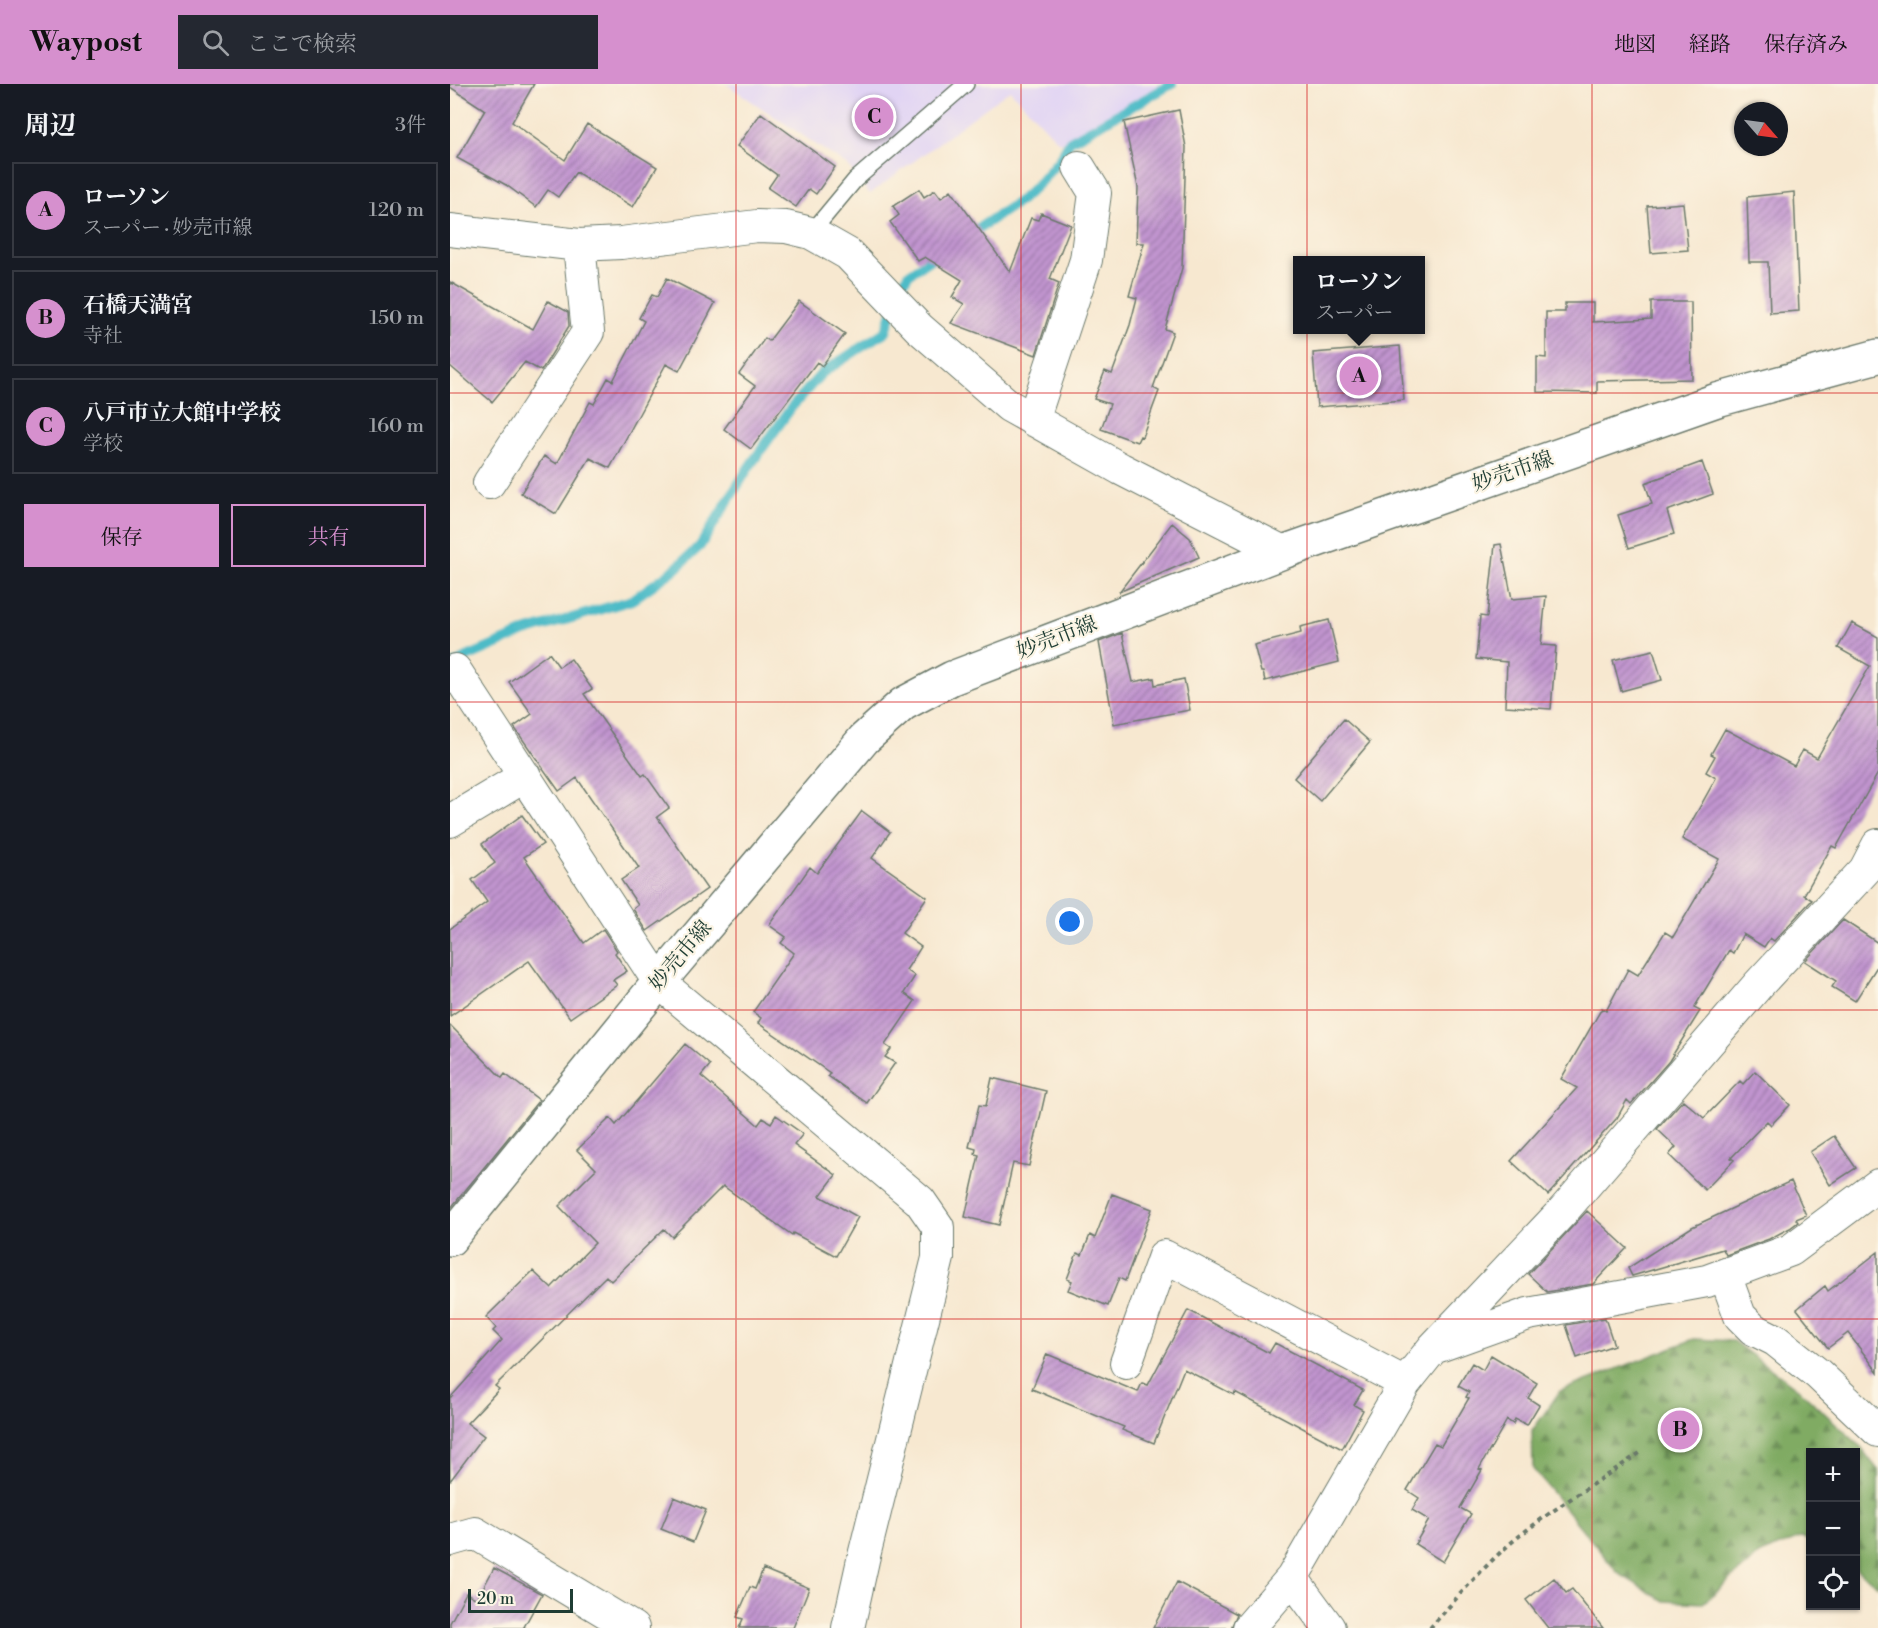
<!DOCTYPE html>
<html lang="ja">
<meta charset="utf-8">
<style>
:root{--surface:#171b24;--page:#242831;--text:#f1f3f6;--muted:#9ea1a6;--line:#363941;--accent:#d690ce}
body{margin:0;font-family:"Libre Bodoni","Noto Serif JP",serif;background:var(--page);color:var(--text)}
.controls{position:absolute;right:18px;bottom:18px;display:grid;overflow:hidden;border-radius:0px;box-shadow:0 2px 4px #0004}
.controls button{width:54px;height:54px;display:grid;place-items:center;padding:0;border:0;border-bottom:2px solid var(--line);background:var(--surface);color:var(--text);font:30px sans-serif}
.compass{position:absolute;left:1284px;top:18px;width:54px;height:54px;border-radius:50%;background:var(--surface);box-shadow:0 2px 4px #0004;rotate:118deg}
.scale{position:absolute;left:18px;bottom:15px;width:105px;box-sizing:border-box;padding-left:6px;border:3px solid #1f3d34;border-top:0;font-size:16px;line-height:21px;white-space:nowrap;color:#1f3d34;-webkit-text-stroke:4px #fcf5e5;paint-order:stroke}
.you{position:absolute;left:620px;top:838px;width:21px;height:21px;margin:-15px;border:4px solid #fff;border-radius:50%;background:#1a73e8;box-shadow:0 0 0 9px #1a73e833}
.badge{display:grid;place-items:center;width:39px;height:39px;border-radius:50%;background:var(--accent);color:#111;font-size:20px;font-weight:700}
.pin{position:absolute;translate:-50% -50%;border:3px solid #fff;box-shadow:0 2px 6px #0006}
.popup{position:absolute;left:843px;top:172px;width:132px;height:78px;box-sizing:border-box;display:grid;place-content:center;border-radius:0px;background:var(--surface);filter:drop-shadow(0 2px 4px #0005);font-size:20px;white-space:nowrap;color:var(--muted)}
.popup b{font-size:22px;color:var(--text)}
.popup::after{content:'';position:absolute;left:50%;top:100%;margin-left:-12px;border:12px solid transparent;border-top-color:var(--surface)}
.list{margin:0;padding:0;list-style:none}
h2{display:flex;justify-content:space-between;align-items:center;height:78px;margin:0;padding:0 24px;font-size:26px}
h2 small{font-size:20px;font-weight:400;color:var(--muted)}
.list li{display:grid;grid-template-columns:39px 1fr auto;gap:18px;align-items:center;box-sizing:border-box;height:96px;margin:0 12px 12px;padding:0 12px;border:2px solid var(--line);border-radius:0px}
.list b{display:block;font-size:22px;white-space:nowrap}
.list p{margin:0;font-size:20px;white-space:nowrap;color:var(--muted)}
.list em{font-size:20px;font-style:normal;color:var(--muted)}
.actions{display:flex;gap:12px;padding:18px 24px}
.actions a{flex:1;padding:14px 0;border:2px solid var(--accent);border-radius:0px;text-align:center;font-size:21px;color:var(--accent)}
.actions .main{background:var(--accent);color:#111}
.icon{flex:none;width:33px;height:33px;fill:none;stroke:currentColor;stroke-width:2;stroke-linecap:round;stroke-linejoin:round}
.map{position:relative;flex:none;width:1428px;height:1544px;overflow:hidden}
header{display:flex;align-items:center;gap:36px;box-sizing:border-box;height:84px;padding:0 30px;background:var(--accent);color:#111}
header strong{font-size:28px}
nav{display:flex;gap:33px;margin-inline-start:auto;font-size:21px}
.search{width:420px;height:54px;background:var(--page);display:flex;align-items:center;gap:15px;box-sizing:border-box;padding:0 21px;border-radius:0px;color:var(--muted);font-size:22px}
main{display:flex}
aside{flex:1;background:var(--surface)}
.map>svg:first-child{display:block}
.built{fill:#e1d4f4}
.forest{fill:url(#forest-firs);stroke:#50744c;stroke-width:1.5}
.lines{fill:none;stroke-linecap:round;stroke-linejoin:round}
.stream{stroke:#4dbbc7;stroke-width:10}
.building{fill:url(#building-hatch)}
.lane-casing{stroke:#6b796b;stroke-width:18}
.street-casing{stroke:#6b796b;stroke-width:34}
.secondary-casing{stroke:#6b796b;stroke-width:36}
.path{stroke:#6b796b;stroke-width:4;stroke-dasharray:4.5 4.5;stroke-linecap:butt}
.lane{stroke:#fff;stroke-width:15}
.street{stroke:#fff;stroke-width:32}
.secondary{stroke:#fff;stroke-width:33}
.grid{fill:none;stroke:#d62828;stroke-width:1.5;stroke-opacity:0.55}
.labels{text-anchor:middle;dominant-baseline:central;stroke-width:4.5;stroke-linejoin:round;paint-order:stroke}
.street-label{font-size:21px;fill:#1f3d34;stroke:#fcf5e5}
</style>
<header>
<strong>Waypost</strong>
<div class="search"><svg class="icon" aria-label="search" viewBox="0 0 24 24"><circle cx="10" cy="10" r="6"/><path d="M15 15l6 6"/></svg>ここで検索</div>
<nav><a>地図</a><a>経路</a><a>保存済み</a></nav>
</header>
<main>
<aside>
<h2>周辺<small>3件</small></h2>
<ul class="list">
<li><span class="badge">A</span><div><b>ローソン</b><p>スーパー · 妙売市線</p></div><em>120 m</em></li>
<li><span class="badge">B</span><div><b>石橋天満宮</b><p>寺社</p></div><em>150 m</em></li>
<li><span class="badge">C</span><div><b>八戸市立大館中学校</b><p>学校</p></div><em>160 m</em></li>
</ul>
<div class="actions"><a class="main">保存</a><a>共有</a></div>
</aside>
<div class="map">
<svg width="1428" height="1544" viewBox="0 0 1428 1544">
<defs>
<pattern id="forest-firs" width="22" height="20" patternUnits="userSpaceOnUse" patternTransform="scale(1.5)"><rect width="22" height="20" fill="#80ab63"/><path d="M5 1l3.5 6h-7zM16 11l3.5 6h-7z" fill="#688c52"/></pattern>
<pattern id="building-hatch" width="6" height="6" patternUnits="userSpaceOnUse" patternTransform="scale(1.5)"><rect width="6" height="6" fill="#c194cf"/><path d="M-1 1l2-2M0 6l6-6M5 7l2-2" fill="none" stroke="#9c7aa9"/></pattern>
</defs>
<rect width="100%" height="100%" fill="#fcf5e5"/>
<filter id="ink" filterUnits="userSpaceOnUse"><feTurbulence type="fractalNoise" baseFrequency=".0167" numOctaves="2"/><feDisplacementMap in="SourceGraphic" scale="12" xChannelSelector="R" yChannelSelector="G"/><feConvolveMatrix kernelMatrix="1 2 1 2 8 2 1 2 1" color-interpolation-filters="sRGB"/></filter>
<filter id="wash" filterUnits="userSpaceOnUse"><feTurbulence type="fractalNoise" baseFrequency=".008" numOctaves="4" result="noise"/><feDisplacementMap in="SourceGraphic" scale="24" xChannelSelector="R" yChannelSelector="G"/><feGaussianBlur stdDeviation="1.35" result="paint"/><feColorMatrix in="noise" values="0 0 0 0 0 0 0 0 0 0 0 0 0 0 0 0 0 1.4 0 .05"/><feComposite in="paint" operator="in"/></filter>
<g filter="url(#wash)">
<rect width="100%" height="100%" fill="#f7e8d0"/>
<path class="built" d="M276 0H711L610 59 560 6 420 110 398 82Z"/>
<path class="forest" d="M1244 1255 1283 1257 1353 1309 1408 1360 1428 1386V1502L1406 1485V1368H1360V1458L1352 1453 1310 1470 1253 1519 1214 1517 1168 1489 1083 1385 1082 1347 1110 1307Z"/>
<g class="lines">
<path class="stream" d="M517 152 571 116 591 97 609 76 620 57 722 0
M3 582 17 573 75 548 182 516 224 486 250 462 299 383 341 324 372 289 436 247 451 202 459 190 491 168"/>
</g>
<g id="blocks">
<path class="building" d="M0 0H84L62 38 115 76 137 40 207 83 183 123 126 88 108 113 98 106 86 123 56 101 7 74 35 26 0 3Z
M729 26 736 63 732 184 715 245 723 248 703 304 709 307 692 353 690 352 687 358 651 345 660 320 644 315 655 287 662 290 680 241 687 214 679 212 694 159H686L688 103 674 38Z
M311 29 385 83 366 110 359 105 346 123 318 104 327 91 287 62Z
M469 105 474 113 485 106 491 114 501 106 560 188 581 134 588 136 591 129 621 141 600 195 609 199 586 271 501 239 514 220 502 213 512 196 475 173 468 177 440 138 449 131 443 122Z
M1344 108 1349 227 1320 229 1318 178H1299L1297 113Z
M1233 119 1238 166 1201 169 1197 122Z
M217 194 265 219 229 287 216 280 160 384 140 374 106 430 71 409 94 372 107 380 140 318 144 320 158 294 163 297 194 237 189 234 202 211 207 213Z
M0 198 83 245 98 217 118 228 119 242 91 287 75 278 42 318 0 282Z
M349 217 395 250 372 282 367 278 301 365 274 345 305 302 289 290 315 254 319 257Z
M1201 218H1241L1242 295 1147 297V309L1087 308V273L1096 274V228H1115V219H1143V238L1201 235Z
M950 262 954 316 867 323 863 269Z
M1252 378 1263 410 1217 427 1224 450 1179 464 1168 431 1202 420 1195 399Z
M722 439 740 454 749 473 669 508Z
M1051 460 1062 515 1096 512 1091 561 1106 562 1101 625 1055 622 1057 578 1026 575 1030 532 1037 533 1045 461Z
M879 536 889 578 815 597 813 588H811L804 561 851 549 850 543Z
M1402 539 1428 553V689L1386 764 1382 762 1354 811 1362 816 1324 857 1320 854 1314 863 1293 850 1283 869 1279 866 1244 924 1250 927 1219 977 1181 1020 1177 1016 1167 1034 1098 1111 1061 1077 1127 1004 1111 995 1152 924 1156 927 1178 885 1188 891 1215 848 1223 853 1269 775 1232 755 1266 694 1256 688 1265 672 1261 670 1275 645 1344 682 1353 666 1367 674 1420 582 1388 564Z
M672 549 683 598 704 594 705 601 734 595 740 626 664 640 649 558Z
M1203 566 1212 596 1171 607 1163 576Z
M99 569 109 583 121 575 142 605 134 610 192 692 195 690 219 724 207 733 257 805 197 847 183 825 188 821 171 796 189 784 127 694 109 707 64 643 82 630 59 598Z
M894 635 920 658 870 717 844 694Z
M412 727 440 748 422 774 477 813 452 849 471 863 456 886 465 892 454 909 465 917 435 961 441 965 435 973 445 979 417 1019 378 992 380 989 308 939 311 934 303 928 344 869 331 859 336 853 319 841 360 783 367 789Z
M72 731 93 760 74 773 134 859 153 845 167 867 165 869 177 887 163 896 167 901 120 934 79 877 0 932V845L37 818 22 796 45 779 32 760Z
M1393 836 1428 859V881L1405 917 1382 903 1386 897 1355 877Z
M0 941 52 994 55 990 89 1016 0 1125Z
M235 960 260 981 251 992 308 1041 313 1034 321 1039 326 1031 353 1050 344 1061 386 1091 370 1112 408 1133 386 1172 343 1149 342 1151 273 1102 222 1153 214 1145 161 1197 156 1192 45 1302 49 1305 17 1339 34 1352 0 1397V1314L52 1256 43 1247 46 1244 36 1233 83 1187 101 1204 145 1159 109 1122 146 1085 127 1066 160 1034 166 1041Z
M1305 987 1340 1021 1321 1041 1317 1037 1281 1074 1284 1076 1255 1106 1219 1071 1226 1063 1207 1045 1233 1016 1254 1034 1290 997 1293 1000Z
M542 994 596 1007 579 1082 563 1079 549 1141 515 1133 529 1071 525 1070 526 1065 519 1063 529 1021 536 1022Z
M1384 1052 1406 1084 1380 1101 1360 1068Z
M1341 1097 1356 1131 1346 1135 1348 1138 1340 1144 1319 1155 1276 1171 1273 1165 1182 1192 1178 1184 1242 1143Z
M662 1110 702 1125 675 1197 669 1194 658 1222 618 1206 622 1197 617 1195 627 1169 632 1171 640 1151 645 1154Z
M1137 1127 1177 1164 1143 1200 1097 1208 1078 1190Z
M1428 1168V1288L1398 1249 1378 1264 1347 1225 1375 1202 1378 1207Z
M738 1226 819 1269 825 1259 913 1306 904 1321 913 1326 892 1365 785 1308 784 1311 734 1285 704 1359 672 1346 674 1343 582 1305 597 1270 688 1308 692 1299 698 1301Z
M1155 1234 1164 1261 1127 1274 1116 1241Z
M1041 1271 1087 1299 1078 1314 1089 1321 1077 1341 1065 1335 1063 1340 1057 1336 1029 1385 1032 1386 1010 1424 1021 1430 993 1478 965 1460 979 1436 962 1426 969 1414 957 1406 985 1359 991 1362 1019 1314 1016 1313 1019 1308 1008 1302 1022 1279 1033 1286Z
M224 1413 256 1426 243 1458 211 1445Z
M44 1484 92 1510 74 1543 76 1544H0V1539L16 1509 27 1515Z
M313 1485 359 1504 343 1544H289L293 1535 287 1533 300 1503 305 1505Z
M1104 1494 1116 1509 1122 1505 1153 1544H1098L1076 1516Z
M727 1498 787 1530 781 1544H703Z"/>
</g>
</g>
<g filter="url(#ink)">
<use href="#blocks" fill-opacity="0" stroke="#6b796b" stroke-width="1.5"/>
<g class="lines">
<g class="lane-casing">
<path id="lane" d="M361 149 405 96 516 0"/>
</g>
<g class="street-casing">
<path id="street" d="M0 146 129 161 171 159 307 142 336 143 361 149 398 170 469 244 559 322 671 385 833 468
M583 336 636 176 645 109 629 83
M39 399 138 248 129 161
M5 586 209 898 470 1117 488 1143V1174L413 1476 398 1544
M0 737 75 692
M1275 1191 1290 1232 1303 1245 1325 1256 1368 1290 1428 1347
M989 1262 1078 1230 1257 1197 1341 1166 1428 1101
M676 1279 714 1172 955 1299
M0 1456 25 1449 183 1544
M842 1494 879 1544
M799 1544 842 1494 955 1299 983 1264 1113 1127 1308 901 1415 786 1428 761"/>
</g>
<g class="secondary-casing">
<path id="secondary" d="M0 1155 209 898 414 655 453 620 502 594 833 468 1267 316 1428 272"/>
</g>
<path class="path" d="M980 1544C1006 1515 1032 1484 1062 1458 1102 1425 1147 1398 1190 1369"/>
<use href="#lane" class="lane"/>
<use href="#street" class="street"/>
<use href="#secondary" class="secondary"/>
</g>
</g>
<path class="grid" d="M286 0V1544M571 0V1544M857 0V1544M1142 0V1544M0 309H1428M0 618H1428M0 926H1428M0 1235H1428"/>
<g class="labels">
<g class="street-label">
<text transform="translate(1063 388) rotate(-19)">妙売市線</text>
<text transform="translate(607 554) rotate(-21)">妙売市線</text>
<text transform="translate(231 872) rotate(-50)">妙売市線</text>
</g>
</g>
</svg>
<div class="controls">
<button>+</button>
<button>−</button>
<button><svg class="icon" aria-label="locate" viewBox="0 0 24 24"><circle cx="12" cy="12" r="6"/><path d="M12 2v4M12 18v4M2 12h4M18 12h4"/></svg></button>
</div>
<svg class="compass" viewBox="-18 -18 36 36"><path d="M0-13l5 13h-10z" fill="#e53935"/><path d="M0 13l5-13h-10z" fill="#9ea1a6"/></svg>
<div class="scale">20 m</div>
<div class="you"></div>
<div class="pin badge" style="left:909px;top:292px">A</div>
<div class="popup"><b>ローソン</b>スーパー</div>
<div class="pin badge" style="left:1230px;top:1346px">B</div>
<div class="pin badge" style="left:424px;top:33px">C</div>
</div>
</main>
